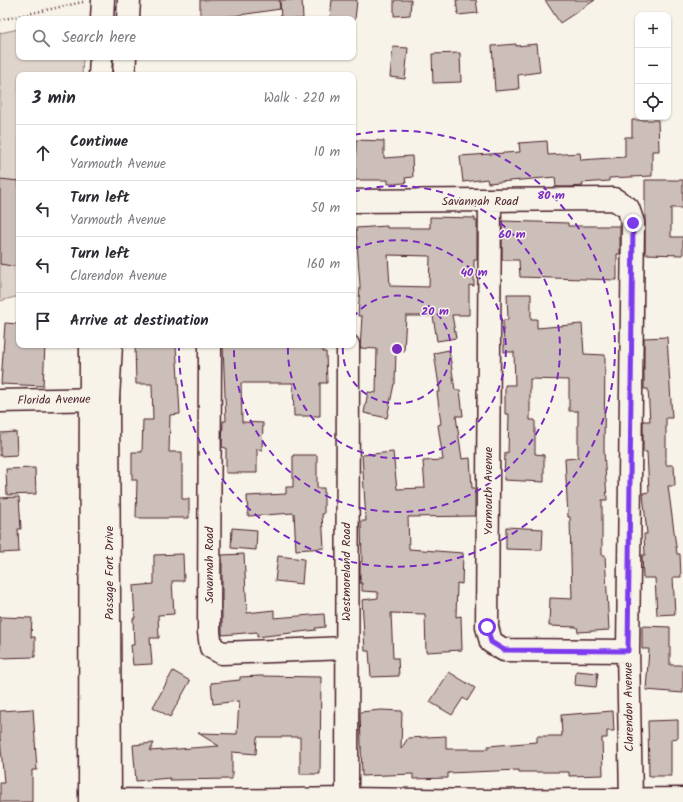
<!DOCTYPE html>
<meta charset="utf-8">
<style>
:root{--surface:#fff;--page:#f7f7f7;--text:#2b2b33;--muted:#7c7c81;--line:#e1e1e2}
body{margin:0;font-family:Kalam,sans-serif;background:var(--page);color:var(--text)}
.controls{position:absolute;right:12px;top:12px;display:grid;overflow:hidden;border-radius:8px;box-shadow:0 1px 3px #0004}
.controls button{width:36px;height:36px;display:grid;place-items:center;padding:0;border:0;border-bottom:1px solid var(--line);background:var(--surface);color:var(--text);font:20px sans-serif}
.stop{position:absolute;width:12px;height:12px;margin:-9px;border:3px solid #7c3aed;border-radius:50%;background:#fff}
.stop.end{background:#7c3aed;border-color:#fff;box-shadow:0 1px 4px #0008}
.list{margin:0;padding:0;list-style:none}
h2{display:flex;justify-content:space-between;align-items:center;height:52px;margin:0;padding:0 16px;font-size:17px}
h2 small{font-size:13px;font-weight:400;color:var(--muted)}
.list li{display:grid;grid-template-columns:26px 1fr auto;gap:12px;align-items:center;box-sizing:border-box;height:56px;padding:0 16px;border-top:1px solid var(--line)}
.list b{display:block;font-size:15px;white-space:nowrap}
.list p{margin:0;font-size:13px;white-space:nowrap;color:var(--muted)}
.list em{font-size:13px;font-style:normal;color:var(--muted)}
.icon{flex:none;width:22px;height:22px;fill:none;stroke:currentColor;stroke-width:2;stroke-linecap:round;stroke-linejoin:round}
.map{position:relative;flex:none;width:683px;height:802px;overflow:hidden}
.search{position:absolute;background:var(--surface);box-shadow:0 1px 3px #0004;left:16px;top:16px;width:340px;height:44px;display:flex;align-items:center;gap:10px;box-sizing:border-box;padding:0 14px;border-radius:8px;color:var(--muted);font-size:15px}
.panel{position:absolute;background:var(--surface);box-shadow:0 1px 3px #0004;left:16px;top:72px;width:340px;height:276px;border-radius:8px}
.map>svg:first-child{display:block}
.green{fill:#ded4cc;stroke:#947a7c}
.building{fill:#ccbfb9;stroke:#4a1f2b;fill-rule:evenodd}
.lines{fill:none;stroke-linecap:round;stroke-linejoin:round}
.minor-casing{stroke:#4a1f2b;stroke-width:25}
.major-casing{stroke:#4a1f2b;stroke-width:25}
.path{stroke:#4a1f2b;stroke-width:2.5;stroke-dasharray:1 3;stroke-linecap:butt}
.minor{stroke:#f7f3e8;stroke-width:22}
.major{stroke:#f7f3e8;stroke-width:22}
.route{stroke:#7c3aed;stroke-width:5}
.ring{fill:none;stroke:#7b2cbf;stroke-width:2;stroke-dasharray:7 5}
.labels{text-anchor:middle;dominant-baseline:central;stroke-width:3;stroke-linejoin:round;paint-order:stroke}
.street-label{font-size:12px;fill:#4a1f2b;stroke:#f7f3e8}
.centre{fill:#7b2cbf;stroke:#f7f3e8;stroke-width:2}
.ring-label{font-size:12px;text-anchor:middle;font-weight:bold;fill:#7b2cbf;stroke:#f7f3e8;stroke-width:3;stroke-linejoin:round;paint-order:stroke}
</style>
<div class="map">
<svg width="683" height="802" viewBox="0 0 683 802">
<rect width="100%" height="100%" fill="#f7f3e8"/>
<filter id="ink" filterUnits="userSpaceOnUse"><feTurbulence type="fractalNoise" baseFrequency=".025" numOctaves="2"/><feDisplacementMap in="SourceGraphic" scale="8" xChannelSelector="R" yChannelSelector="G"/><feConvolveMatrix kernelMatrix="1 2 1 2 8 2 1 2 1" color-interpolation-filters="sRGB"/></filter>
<g filter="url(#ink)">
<path class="green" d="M19 29V57H83L82 75H19V296L0 301V33Z"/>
<path class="building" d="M200 0H279L280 9 233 16 215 17V19H200Z
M280 0H302L303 19H281Z
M332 0H357L355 20 330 17Z
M394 0H411L410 15 394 16Z
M456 0H476L478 13 458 15Z
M545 0H595L560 23Z
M516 44V46L537 44 540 72 518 75 519 89 495 91 492 46Z
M393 47 408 48 405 79 390 77Z
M460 53 461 82 433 83 432 54Z
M632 120H658L659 151H652V176L609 178V181L582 183 583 186 570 187H556L555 177 488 183 487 179 463 182 460 156 520 152 519 143 547 141 548 155 580 153 581 160 625 157V137H632Z
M356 140 384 141V158L412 156 413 177 405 178 406 183 388 184V180H355Z
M0 179 19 181V267L0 264Z
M645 180H683V208H671V237H683V255L645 254Z
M430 217 475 218V221H477V260H474V286L469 285V315H452L456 338 437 341 433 316H406L404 351 396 350 395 384H394L387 418 364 413 368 392 376 393 377 349 360 348 362 316H358L360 286 356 228 387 226V228H430ZM388 255 430 256 429 287 390 286Z
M502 221 568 223V226H620V254H617V280L520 277 519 260H502Z
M507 294H531V319H537V328L582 324 584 354 605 355 604 450 607 500H602V555H605L609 630 578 632 577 627 549 626 550 598 572 599 570 517H568L565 459 578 458V411H569V380L530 379V420H535V454L544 455V482L504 480 505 452 508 453 509 414H505V385H515L514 352H504L503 320H508Z
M5 323 19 324V345H45L43 386 1 384Z
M667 337 672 418H666V465H674L675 486H668L677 554H680L681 577H673L675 614 657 615 655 578H643L642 555H645L644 534H647L643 493 649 492 647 452H643V421H650L648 389H644V338Z
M135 345H176L180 414 170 415 169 452H182V499H189V518H136L137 480H132V452H142L143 420H153L152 384H136Z
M223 345H323V352H326L327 383H320V416H294L293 383H241L242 422 263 423 262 450 257 449V473H226V448L222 447 223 421H226Z
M449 350 455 390H460L463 416H456L462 459 470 458 472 488H475V516L408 517 409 549 463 553 462 584 457 583 456 617 461 616 462 650 426 652 425 614 391 613 393 658H398L399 676 371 677 369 651H365L362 600 378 598V592L362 591V583H360V562H362L361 521H366L362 455 393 452 397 489 425 488 423 461 443 460 438 425 441 424 437 392H440L434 353Z
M16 432 17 455 0 456V433Z
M293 455H317V488H324V514H322L324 548 296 550 294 513 248 516 247 496 286 494V487H293Z
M35 468 36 494 7 495 6 469Z
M19 497 21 529H18L19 552 0 553V498Z
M506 527 543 529 542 550 506 549Z
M232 528 257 530 256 550 231 548Z
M183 554 184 581H172L174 614 158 615 159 638H150L152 664 133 665 131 645H134L133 618H135L133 586 154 584V555Z
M244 554 247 613 274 610V618L324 614 325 627 315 628 316 630 257 637V632L222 635V555Z
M278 556 304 559 302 584 275 581Z
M0 617 32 618 31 637H35V657L0 658Z
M642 626 670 627V665H683V693L646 690 649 649H642Z
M173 671 190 681 170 717 153 707Z
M576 671 598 673 596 687 575 685Z
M449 672 475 688 467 701 463 698 452 715 430 702Z
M260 676 321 677 320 774H300V737H257L256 754 232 752V779L170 780V778L136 781 133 745 154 743 150 751 219 746 198 733 237 734 239 701 213 704 211 683 240 680V677Z
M33 709 37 770H32V802H0V783H4L0 737V711Z
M381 710 402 711 401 749 408 738 446 736V749H488V746L537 742V736H562L561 715 613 711 614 731H607V738H602L603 775 569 776V772H519V770L448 773V778L413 779V774L362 776 360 712Z
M678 720V738L671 739V776H649L648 721Z"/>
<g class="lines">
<g class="minor-casing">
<path id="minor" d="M353 201 614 199 628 208 633 223 628 651 631 799
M490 201 487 627 491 642 504 650 628 651
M210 345 209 632 211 647 222 653 346 648
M0 401 108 399
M347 799 348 345
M93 802 110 800 206 801 347 799 488 801 683 799"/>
</g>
<g class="major-casing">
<path id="major" d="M102 19 103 0
M128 19 129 0
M100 75 101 57
M124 75 125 57
M90 802 91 345
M110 802 108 399 111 345"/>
</g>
<path class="path" d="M0 20 83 2"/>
<use href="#minor" class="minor"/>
<use href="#major" class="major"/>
</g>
</g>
<g class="lines" filter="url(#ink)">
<path class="route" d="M487 627 491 642 504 650 628 651 633 223"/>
</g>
<g class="ring">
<path d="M353 318A54 54 0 1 1 343 345"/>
<path d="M354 249A109 109 0 1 1 288 345"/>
<path d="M353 192A163 163 0 1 1 234 346"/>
<path d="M354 135A218 218 0 1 1 179 345"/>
</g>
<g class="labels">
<g class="street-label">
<text x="480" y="201">Savannah Road</text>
<text transform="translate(54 400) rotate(-1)">Florida Avenue</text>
<text transform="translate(488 491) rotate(-90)">Yarmouth Avenue</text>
<text transform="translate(209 565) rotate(-90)">Savannah Road</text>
<text transform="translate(346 572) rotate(-90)">Westmoreland Road</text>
<text transform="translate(109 573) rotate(-90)">Passage Fort Drive</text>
<text transform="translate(629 707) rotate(-91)">Clarendon Avenue</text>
</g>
</g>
<circle cx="397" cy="349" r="6" class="centre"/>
<g class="ring-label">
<text x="551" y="199">80 m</text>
<text x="512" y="238">60 m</text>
<text x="474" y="276">40 m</text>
<text x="435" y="315">20 m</text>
</g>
</svg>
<div class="controls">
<button>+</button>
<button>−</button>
<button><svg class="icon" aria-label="locate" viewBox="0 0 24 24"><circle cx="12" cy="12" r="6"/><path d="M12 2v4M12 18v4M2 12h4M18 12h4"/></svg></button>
</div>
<div class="stop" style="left:487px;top:627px"></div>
<div class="stop end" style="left:633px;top:223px"></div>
<div class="search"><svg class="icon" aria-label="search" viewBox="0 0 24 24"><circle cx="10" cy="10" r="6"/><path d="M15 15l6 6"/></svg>Search here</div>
<section class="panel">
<h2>3 min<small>Walk · 220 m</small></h2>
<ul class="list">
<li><svg class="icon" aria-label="ahead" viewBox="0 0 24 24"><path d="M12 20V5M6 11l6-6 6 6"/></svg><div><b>Continue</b><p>Yarmouth Avenue</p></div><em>10 m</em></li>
<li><svg class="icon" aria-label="left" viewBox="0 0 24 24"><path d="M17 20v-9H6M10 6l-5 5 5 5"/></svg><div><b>Turn left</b><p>Yarmouth Avenue</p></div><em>50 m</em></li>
<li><svg class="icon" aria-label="left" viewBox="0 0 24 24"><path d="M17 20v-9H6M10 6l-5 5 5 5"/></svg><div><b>Turn left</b><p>Clarendon Avenue</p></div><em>160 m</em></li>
<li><svg class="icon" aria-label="arrive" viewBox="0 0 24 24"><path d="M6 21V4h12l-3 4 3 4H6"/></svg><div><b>Arrive at destination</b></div></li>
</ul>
</section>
</div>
